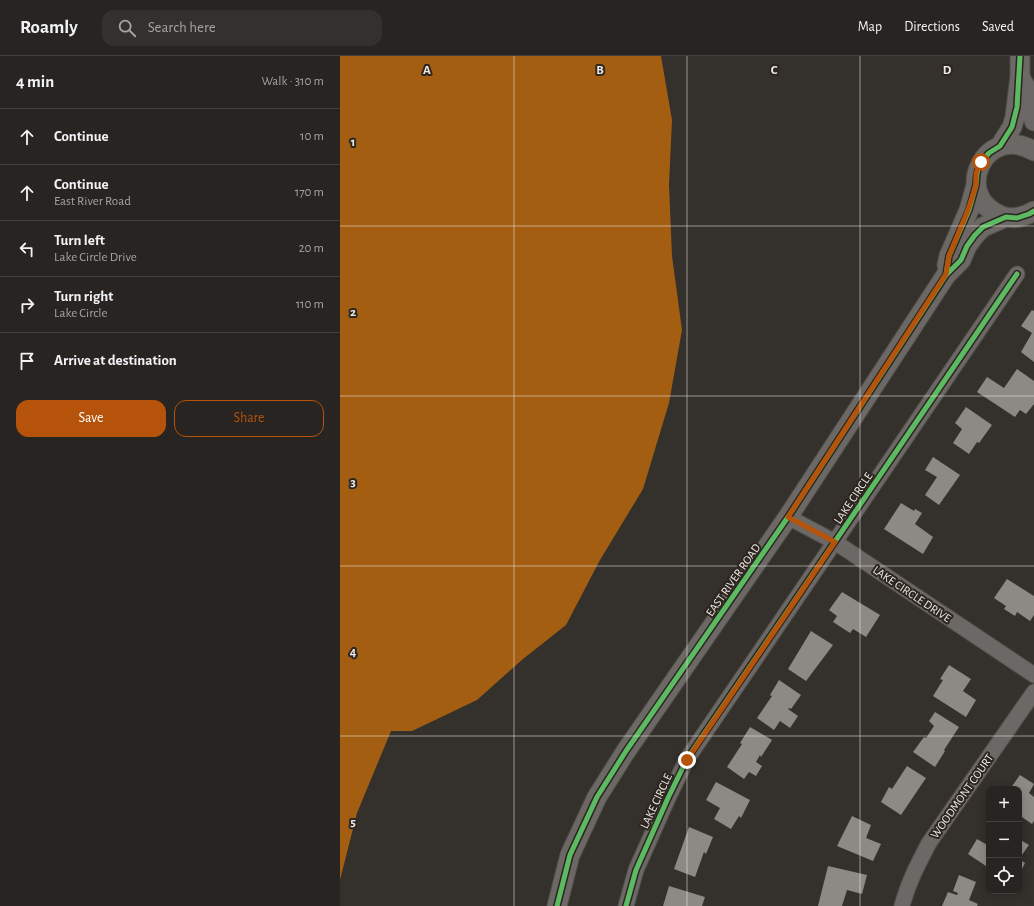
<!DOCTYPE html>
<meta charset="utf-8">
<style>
:root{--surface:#272421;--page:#33302e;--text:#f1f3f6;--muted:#a4a4a5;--line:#43413f;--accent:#b45309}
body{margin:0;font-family:"Alegreya Sans",sans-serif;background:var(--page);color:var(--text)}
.controls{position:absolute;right:12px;bottom:12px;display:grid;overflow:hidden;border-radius:8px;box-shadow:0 2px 10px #0003}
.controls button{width:36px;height:36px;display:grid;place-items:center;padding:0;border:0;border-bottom:1px solid var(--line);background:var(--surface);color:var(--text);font:20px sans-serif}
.stop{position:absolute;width:12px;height:12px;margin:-9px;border:3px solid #b45309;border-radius:50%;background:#fff}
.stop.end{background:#b45309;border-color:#fff;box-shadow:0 1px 4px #0008}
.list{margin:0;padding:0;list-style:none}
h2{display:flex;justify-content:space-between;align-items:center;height:52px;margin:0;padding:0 16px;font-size:17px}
h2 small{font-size:13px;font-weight:400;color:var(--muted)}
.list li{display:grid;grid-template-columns:26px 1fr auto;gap:12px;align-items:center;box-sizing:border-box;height:56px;padding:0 16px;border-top:1px solid var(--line)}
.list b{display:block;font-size:15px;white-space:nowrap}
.list p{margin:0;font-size:13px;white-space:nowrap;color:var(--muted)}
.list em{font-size:13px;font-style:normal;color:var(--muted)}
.actions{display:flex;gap:8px;padding:12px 16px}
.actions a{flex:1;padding:9px 0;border:1px solid var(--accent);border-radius:12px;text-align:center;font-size:14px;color:var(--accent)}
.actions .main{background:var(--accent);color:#fff}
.icon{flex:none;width:22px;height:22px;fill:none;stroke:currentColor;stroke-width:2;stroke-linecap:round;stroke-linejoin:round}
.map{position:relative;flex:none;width:694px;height:850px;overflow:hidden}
header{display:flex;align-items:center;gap:24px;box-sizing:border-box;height:56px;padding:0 20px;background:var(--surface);border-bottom:1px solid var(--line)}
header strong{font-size:19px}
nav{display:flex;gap:22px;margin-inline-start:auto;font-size:14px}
.search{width:280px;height:36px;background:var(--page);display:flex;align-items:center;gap:10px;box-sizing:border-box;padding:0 14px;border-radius:12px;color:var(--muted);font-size:15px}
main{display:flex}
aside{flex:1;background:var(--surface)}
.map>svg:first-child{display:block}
.water{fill:#a35e12}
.building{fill:#8d8a86}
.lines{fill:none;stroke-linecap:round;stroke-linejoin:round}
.minor-casing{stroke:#524e4b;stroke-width:17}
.tertiary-casing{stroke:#524e4b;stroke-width:21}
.minor{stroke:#6b6865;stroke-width:15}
.tertiary{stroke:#6b6865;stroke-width:19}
.cycleway-casing{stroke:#2d251f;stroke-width:8}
.cycleway{stroke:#5cba63;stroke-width:5}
.route{stroke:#b45309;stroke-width:5}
.grid{fill:none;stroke:#efeae6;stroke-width:1;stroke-opacity:0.55}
.labels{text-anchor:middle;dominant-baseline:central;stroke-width:4;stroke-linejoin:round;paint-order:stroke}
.street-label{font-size:12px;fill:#efeae6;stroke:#2d251f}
.grid-label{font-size:13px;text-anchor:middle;font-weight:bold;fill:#efeae6;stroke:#2d251f;stroke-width:4;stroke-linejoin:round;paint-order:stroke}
</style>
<header>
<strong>Roamly</strong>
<div class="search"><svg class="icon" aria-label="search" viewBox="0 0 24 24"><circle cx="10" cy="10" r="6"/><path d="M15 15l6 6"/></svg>Search here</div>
<nav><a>Map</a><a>Directions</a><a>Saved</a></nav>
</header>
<main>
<aside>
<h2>4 min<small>Walk · 310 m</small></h2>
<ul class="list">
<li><svg class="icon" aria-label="ahead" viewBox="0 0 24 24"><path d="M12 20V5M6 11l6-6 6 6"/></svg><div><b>Continue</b></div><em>10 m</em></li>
<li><svg class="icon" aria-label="ahead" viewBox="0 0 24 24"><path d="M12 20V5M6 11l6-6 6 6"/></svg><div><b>Continue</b><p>East River Road</p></div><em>170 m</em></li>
<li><svg class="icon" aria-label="left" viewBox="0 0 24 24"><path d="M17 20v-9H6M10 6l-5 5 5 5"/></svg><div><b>Turn left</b><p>Lake Circle Drive</p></div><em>20 m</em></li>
<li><svg class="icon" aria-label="right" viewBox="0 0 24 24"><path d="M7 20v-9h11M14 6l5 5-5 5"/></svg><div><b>Turn right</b><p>Lake Circle</p></div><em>110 m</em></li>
<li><svg class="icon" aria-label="arrive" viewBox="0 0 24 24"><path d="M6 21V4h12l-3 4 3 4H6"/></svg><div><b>Arrive at destination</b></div></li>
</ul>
<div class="actions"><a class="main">Save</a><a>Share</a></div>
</aside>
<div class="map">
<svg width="694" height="850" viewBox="0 0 694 850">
<rect width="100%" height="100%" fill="#34302c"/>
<path class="water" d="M0 0H321L332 64 329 129 332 200 342 274 329 347 303 433 260 504 226 569 183 603 137 644 72 675H51L17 757 0 824Z"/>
<path class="building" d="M692 254 694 255V306L681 296 692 277 681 270Z
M677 313 694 325V348L686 358 680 354 675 361 637 336 647 321 664 332Z
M626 351 652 369 639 387 637 386 629 398 613 387 622 373 615 367Z
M593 401 620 419 599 449 585 439 597 421 585 414Z
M561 447 574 455 575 453 582 457 575 468 593 481 583 498 544 473Z
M667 523 694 540V559L690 565 677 556 675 560 664 553 666 550 654 542Z
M502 536 540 559 526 581 513 573 510 577 493 566 497 560 489 554Z
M471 575 493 589 466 625 448 613Z
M609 609 631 623 623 635 636 644 626 661 593 640 603 624 600 623Z
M439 624 461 639 451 653 449 652 448 653 458 660 450 672 440 665 434 674 417 662 432 640 430 639Z
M595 656 619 671 604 694 605 695 595 711 573 696 584 681 586 682 594 670 589 665Z
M410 671 432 684 421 701 420 699 416 706 422 710 416 720 409 716 404 723 387 711 402 688 400 687Z
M567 710 586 722 561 759 541 746 549 731 552 733Z
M680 719 694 728 689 737 694 741V765L692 768 679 759V745L681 742 679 741V733H670Z
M376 726 410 744 401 762 399 760 391 773 374 763 380 752 366 744Z
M512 760 531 769 526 782 541 788 533 805 497 790Z
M349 771 373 781 366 798 364 796 355 821 334 813Z
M637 783 649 790V812L628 798Z
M679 783 689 789 679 803 685 807 680 817 679 816Z
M488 810 527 819 522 838 507 834 502 850H478Z
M619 819 636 826 629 844 638 848 637 850H602L608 836 617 839 618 837 613 835Z
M329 830 365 841 362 850H323Z"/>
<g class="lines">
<g class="minor-casing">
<path id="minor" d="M448 461 495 486 694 619
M286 850 296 814 328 742 347 703 677 218
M562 850C568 827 578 808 589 787L694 636"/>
</g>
<g class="tertiary-casing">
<path id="tertiary" d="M681 23 688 35 694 65
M660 90 672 71 675 61 680 20V0
M694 95C645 66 610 140 662 160 673 164 684 161 694 155
M607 209 609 200 629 154 636 129
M217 850 230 799 257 741 286 695 448 461 606 219 621 204 627 190 635 179 643 171 666 161"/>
</g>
<use href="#minor" class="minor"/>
<use href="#tertiary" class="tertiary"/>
<g class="cycleway-casing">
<path id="cycleway" d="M606 219 609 200 629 154 636 129 637 117 641 106 649 97 660 90 672 71 677 51 680 0
M217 850 230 799 257 741 286 695 448 461 606 219 621 204 627 190 635 179 643 171 666 161 677 162 689 158 694 155
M286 850 296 814 328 742 347 703 677 218"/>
</g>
<use href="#cycleway" class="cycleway"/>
</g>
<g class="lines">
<path class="route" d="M347 704 495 486 448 461 606 218 609 200 628 154 636 129V117L641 106"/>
</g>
<path class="grid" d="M174 0V850M347 0V850M520 0V850M0 170H694M0 340H694M0 510H694M0 680H694"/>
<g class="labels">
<g class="street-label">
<text transform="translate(513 442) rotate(-56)">LAKE CIRCLE</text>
<text transform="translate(393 524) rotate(-55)">EAST RIVER ROAD</text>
<text transform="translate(572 538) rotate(34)">LAKE CIRCLE DRIVE</text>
<text transform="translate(622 740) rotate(-55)">WOODMONT COURT</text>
<text transform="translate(316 745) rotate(-65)">LAKE CIRCLE</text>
</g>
</g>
<g class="grid-label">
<text x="87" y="18">A</text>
<text x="260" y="18">B</text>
<text x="434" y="18">C</text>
<text x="607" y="18">D</text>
<text x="13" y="90">1</text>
<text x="13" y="260">2</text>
<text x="13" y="430">3</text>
<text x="13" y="600">4</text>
<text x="13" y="770">5</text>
</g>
</svg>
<div class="controls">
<button>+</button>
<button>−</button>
<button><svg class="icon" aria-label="locate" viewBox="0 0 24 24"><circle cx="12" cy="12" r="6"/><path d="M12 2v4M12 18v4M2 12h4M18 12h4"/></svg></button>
</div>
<div class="stop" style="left:641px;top:106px"></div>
<div class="stop end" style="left:347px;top:704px"></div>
</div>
</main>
